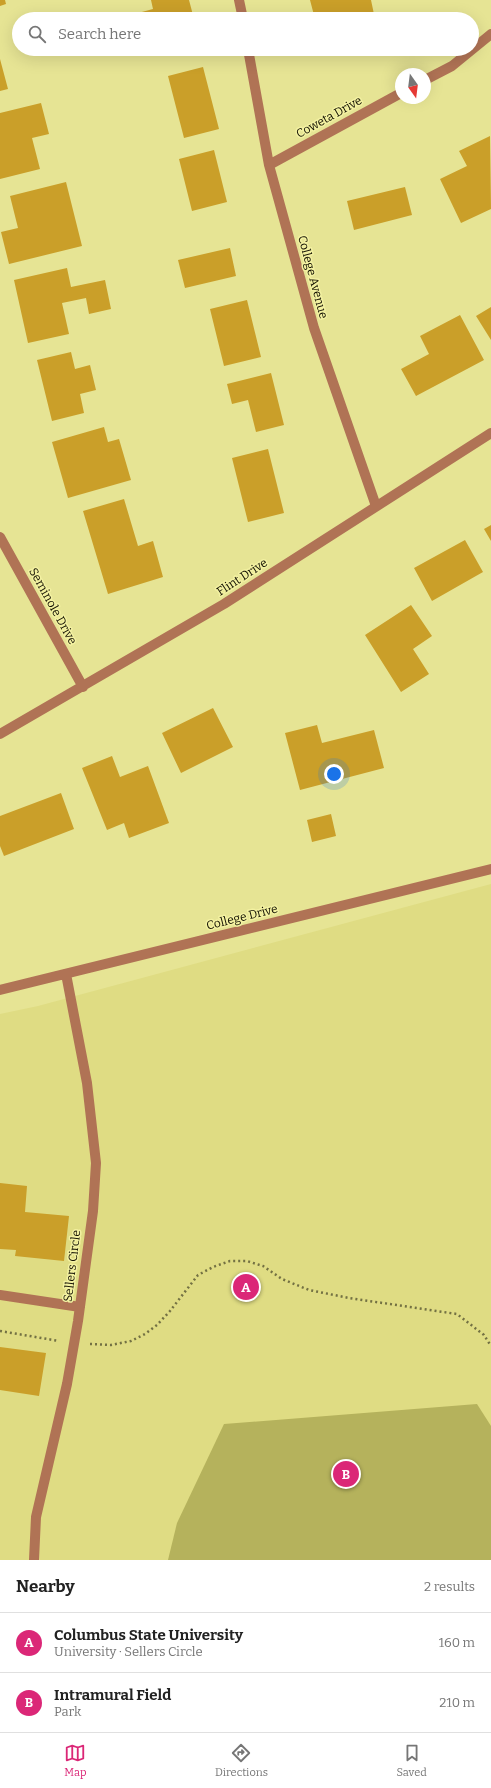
<!DOCTYPE html>
<meta charset="utf-8">
<style>
:root{--surface:#fff;--page:#f2f2f2;--text:#222;--muted:#767676;--line:#e0e0e0;--accent:#db2777}
body{margin:0;font-family:Bitter,serif;background:var(--page);color:var(--text)}
.compass{position:absolute;left:395px;top:68px;width:36px;height:36px;border-radius:50%;background:var(--surface);box-shadow:0 4px 16px #0002;rotate:166deg}
.you{position:absolute;left:334px;top:774px;width:14px;height:14px;margin:-10px;border:3px solid #fff;border-radius:50%;background:#1a73e8;box-shadow:0 0 0 6px #1a73e833}
.badge{display:grid;place-items:center;width:26px;height:26px;border-radius:50%;background:var(--accent);color:#fff;font-size:13px;font-weight:700}
.pin{position:absolute;translate:-50% -50%;border:2px solid #fff;box-shadow:0 1px 4px #0006}
.list{margin:0;padding:0;list-style:none}
h2{display:flex;justify-content:space-between;align-items:center;height:52px;margin:0;padding:0 16px;font-size:17px}
h2 small{font-size:13px;font-weight:400;color:var(--muted)}
.list li{display:grid;grid-template-columns:26px 1fr auto;gap:12px;align-items:center;box-sizing:border-box;height:60px;padding:0 16px;border-top:1px solid var(--line)}
.list b{display:block;font-size:15px;white-space:nowrap}
.list p{margin:0;font-size:13px;white-space:nowrap;color:var(--muted)}
.list em{font-size:13px;font-style:normal;color:var(--muted)}
.icon{flex:none;width:22px;height:22px;fill:none;stroke:currentColor;stroke-width:2;stroke-linecap:round;stroke-linejoin:round}
.map{position:relative;flex:none;width:491px;height:1560px;overflow:hidden}
.search{position:absolute;background:var(--surface);box-shadow:0 4px 16px #0002;left:12px;right:12px;top:12px;height:44px;display:flex;align-items:center;gap:10px;box-sizing:border-box;padding:0 14px;border-radius:22px;color:var(--muted);font-size:15px}
.sheet{height:172px;background:var(--surface)}
nav{display:flex;justify-content:space-around;align-items:center;box-sizing:border-box;height:56px;border-top:1px solid var(--line);background:var(--surface);font-size:11px;color:var(--muted)}
nav a{display:grid;justify-items:center;gap:2px}
nav .on{color:var(--accent)}
.map>svg:first-child{display:block}
.built{fill:#dfdc83}
.green{fill:#b5b25c}
.building{fill:#ca9f29}
.lines{fill:none;stroke-linecap:round;stroke-linejoin:round}
.path{stroke:#737143;stroke-width:2.5;stroke-dasharray:2 3;stroke-linecap:butt}
.minor{stroke:#b07355;stroke-width:10}
.labels{text-anchor:middle;dominant-baseline:central;stroke-width:3;stroke-linejoin:round;paint-order:stroke}
.street-label{font-size:12px;fill:#131100;stroke:#f3f1a1}
</style>
<div class="map">
<svg width="491" height="1560" viewBox="0 0 491 1560">
<rect width="100%" height="100%" fill="#e6e494"/>
<path class="built" d="M491 884V1560H0V1014L38 1006Z"/>
<path class="green" d="M477 1404 491 1426V1560H168L177 1523 224 1424Z"/>
<path class="building" d="M0 0H5L6 4 0 6Z
M151 0H189L194 19H139L138 13 153 9Z
M310 0H371L375 19H315Z
M164 49H190V50L166 56Z
M322 49H347V50L324 55Z
M0 59 8 89 0 91Z
M203 67 219 129 184 138 168 76Z
M41 103 49 134 32 138 40 169 0 179V113Z
M490 136 491 209 461 223 440 179 467 166 459 151Z
M214 150 227 202 192 211 179 159Z
M66 182 82 246 9 264 1 232 18 228 10 196Z
M405 187 412 215 354 230 347 201Z
M230 248 236 276 185 288 178 260Z
M67 268 71 287 105 280 111 309 89 314 86 298 62 303 69 334 28 343 14 280Z
M247 300 261 357 224 366 210 309Z
M491 307V340L476 316Z
M460 315 484 360 416 396 401 369 429 354 420 336Z
M71 352 75 369 90 365 96 390 80 394 84 413 52 421 37 360Z
M271 373 284 425 256 432 248 400 232 404 227 384Z
M104 427 108 442 119 439 131 480 68 498 52 442Z
M268 449 284 513 248 522 232 458Z
M124 499 138 546 153 541 163 577 108 594 83 511Z
M491 525V541L484 529Z
M465 540 483 572 432 601 414 568Z
M411 605 432 636 413 649 429 674 401 692 365 635Z
M213 708 233 747 181 773 162 733Z
M317 725 322 743 374 730 384 768 300 790 285 733Z
M112 756 120 777 148 766 169 823 129 838 124 823 107 830 82 768Z
M61 793 74 829 4 856 0 846V816Z
M331 814 336 836 312 842 307 820Z
M0 1183 27 1186 25 1212 69 1216 64 1261 15 1256 16 1250 0 1249Z
M0 1347 46 1353 39 1396 0 1390Z"/>
<g class="lines">
<path class="path" d="M0 1331 59 1341
M90 1344 111 1345 131 1341 145 1334 157 1325 170 1311 198 1275 213 1267 230 1261H247L263 1266 282 1279 309 1290 349 1298 457 1314 484 1335 491 1346"/>
<path class="minor" d="M239 0 243 19
M248 49 269 165 314 328 376 506
M425 80 452 66 491 34
M269 165 401 93
M0 537 83 687
M0 734 224 604 491 433
M0 990 491 869
M0 1295 80 1307
M34 1560 36 1517 67 1384 78 1321 93 1211 96 1163 87 1083 66 974"/>
</g>
<g class="labels">
<g class="street-label">
<text transform="translate(329 117) rotate(-29)">Coweta Drive</text>
<text transform="translate(313 277) rotate(75)">College Avenue</text>
<text transform="translate(242 577) rotate(-33)">Flint Drive</text>
<text transform="translate(53 606) rotate(61)">Seminole Drive</text>
<text transform="translate(242 917) rotate(-14)">College Drive</text>
<text transform="translate(72 1266) rotate(-83)">Sellers Circle</text>
</g>
</g>
</svg>
<svg class="compass" viewBox="-18 -18 36 36"><path d="M0-13l5 13h-10z" fill="#e53935"/><path d="M0 13l5-13h-10z" fill="#767676"/></svg>
<div class="you"></div>
<div class="pin badge" style="left:246px;top:1287px">A</div>
<div class="pin badge" style="left:346px;top:1474px">B</div>
<div class="search"><svg class="icon" aria-label="search" viewBox="0 0 24 24"><circle cx="10" cy="10" r="6"/><path d="M15 15l6 6"/></svg>Search here</div>
</div>
<section class="sheet">
<h2>Nearby<small>2 results</small></h2>
<ul class="list">
<li><span class="badge">A</span><div><b>Columbus State University</b><p>University · Sellers Circle</p></div><em>160 m</em></li>
<li><span class="badge">B</span><div><b>Intramural Field</b><p>Park</p></div><em>210 m</em></li>
</ul>
</section>
<nav>
<a class="on"><svg class="icon" aria-label="map" viewBox="0 0 24 24"><path d="M3 6l6-2 6 2 6-2v14l-6 2-6-2-6 2zM9 4v14M15 6v14"/></svg>Map</a>
<a><svg class="icon" aria-label="directions" viewBox="0 0 24 24"><path d="M12 3l9 9-9 9-9-9zM9 14v-3h6M13 9l2 2-2 2"/></svg>Directions</a>
<a><svg class="icon" aria-label="saved" viewBox="0 0 24 24"><path d="M7 4h10v16l-5-4-5 4z"/></svg>Saved</a>
</nav>
